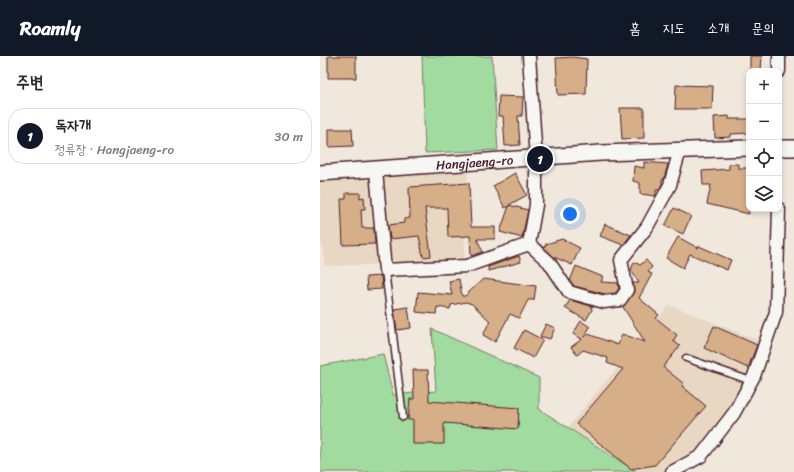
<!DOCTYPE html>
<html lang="ko">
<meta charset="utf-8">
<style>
:root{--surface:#fff;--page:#f7f7f7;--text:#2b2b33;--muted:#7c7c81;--line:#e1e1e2;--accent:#111827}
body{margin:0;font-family:Sriracha,"Poor Story",sans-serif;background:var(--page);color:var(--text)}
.controls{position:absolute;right:12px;top:12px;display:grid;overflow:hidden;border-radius:8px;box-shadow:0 2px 6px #0003}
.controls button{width:36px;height:36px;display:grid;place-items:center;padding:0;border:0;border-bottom:1px solid var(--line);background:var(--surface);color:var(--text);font:20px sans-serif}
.you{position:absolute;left:250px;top:158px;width:14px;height:14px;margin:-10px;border:3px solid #fff;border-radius:50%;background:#1a73e8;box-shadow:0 0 0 6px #1a73e833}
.badge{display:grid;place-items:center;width:26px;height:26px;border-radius:50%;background:var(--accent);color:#fff;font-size:13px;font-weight:700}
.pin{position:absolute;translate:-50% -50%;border:2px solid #fff;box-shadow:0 1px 4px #0006}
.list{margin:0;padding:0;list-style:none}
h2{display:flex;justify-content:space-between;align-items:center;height:52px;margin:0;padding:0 16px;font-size:17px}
h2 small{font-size:13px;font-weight:400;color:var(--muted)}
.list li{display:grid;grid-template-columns:26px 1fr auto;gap:12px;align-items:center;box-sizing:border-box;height:56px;margin:0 8px 8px;padding:0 8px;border:1px solid var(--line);border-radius:16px}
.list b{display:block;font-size:15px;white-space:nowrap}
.list p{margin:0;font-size:13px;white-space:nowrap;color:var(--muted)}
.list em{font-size:13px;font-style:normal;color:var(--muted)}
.icon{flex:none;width:22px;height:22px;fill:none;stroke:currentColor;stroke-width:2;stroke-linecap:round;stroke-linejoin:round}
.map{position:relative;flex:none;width:474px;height:416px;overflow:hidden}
header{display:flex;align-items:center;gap:24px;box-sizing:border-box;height:56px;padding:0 20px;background:var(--accent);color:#fff}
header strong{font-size:19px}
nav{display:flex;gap:22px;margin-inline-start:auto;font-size:14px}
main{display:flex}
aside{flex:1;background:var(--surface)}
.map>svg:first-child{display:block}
.built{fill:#e8d7c3}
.green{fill:#a2db9f;stroke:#767d65}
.building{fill:#d6ae87;stroke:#4a1f2b}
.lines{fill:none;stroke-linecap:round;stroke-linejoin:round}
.service-casing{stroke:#4a1f2b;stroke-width:9}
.minor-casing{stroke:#4a1f2b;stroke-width:15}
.tertiary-casing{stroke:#4a1f2b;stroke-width:18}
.service{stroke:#f6f6f2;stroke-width:6}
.minor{stroke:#f6f6f2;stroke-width:12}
.tertiary{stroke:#f6f6f2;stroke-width:15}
.labels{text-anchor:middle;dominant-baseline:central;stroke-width:4;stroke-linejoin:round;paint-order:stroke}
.street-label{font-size:13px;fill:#4a1f2b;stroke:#f6f6f2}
</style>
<header>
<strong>Roamly</strong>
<nav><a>홈</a><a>지도</a><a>소개</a><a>문의</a></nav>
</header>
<main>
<aside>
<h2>주변<small></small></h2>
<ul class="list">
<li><span class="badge">1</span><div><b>독자개</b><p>정류장 · Hangjaeng-ro</p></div><em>30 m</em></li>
</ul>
</aside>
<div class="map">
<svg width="474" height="416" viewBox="0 0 474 416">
<rect width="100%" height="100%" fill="#f0e8dd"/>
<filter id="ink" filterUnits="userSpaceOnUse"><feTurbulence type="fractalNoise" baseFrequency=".025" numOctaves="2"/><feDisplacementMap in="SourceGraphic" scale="8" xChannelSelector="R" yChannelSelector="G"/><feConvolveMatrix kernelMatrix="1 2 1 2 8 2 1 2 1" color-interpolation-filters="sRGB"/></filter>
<g filter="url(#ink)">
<path class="built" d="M148 115 144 206 5 210 0 179V126L62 119Z
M349 249 440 285 430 318 415 345 377 396 346 416H321L248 371Z"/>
<path class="green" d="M102 0H172L178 94 105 97Z
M112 273 219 322V353L317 416H0V310L63 298 73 339 116 335Z"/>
<path class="building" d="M8 0H36V22H8Z
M430 0H442L441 15H430Z
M253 1 267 3 266 38 238 39 236 2Z
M356 29 393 30 392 53H355Z
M179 40 203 41 202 60H198L200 89 185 90 183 60H178Z
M300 52H324V82L302 83Z
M409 60V63H429V77L411 78V81L395 82 394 61Z
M9 73H32L33 90 9 91Z
M324 106 348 108 344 123 342 124V128L339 134H336V140L320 138V127L313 125 314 110 324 112Z
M409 108H418V112H429V158L387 148 391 129H383L382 115 409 113Z
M195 117 207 139 189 149 208 154 202 182 180 176 189 150 185 152 173 130Z
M149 127 151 171H175V183H157L163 196 151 200 150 180 128 181 127 152H105L111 200 103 201 99 180 70 183 68 169 84 167V163L90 162 89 131Z
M26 137H40V142L44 141 45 153H41L42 172H54L55 188 23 189 21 143H26Z
M354 152 371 160 363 178 345 170Z
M285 168 311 179 303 189 280 180Z
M358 181 378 192 379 190 411 204 407 214 370 198 363 212 346 202Z
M242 183 260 192 252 209 234 201 224 192 226 188Z
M199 200 201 206 168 215V211Z
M326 204 332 211 328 216 332 218 319 242 339 259 336 262 357 279 353 285 360 290 343 311 364 328 362 330 386 350 335 409 311 413 256 368 303 313 287 307 288 302 263 294 257 299 251 291 262 283 253 278 261 265 270 271 264 281 268 278 298 289 302 278 325 286 303 251 314 236 313 227H319L311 214 314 206 320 209Z
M256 210 283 221 281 226 298 227 299 232 296 237 285 238 254 230 250 225Z
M61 220 62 233 47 234 46 221Z
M139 223 142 240H145L163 223 216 230 214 244H208L199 262 190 258 175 286 163 279 170 265 152 248 146 246 131 249 130 253 117 251 116 258 96 256 98 236 132 239 129 225Z
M250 244 271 250 272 254 266 264 245 252Z
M88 251 91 272 77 274 74 253Z
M226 268 235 272 230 283 220 280Z
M394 270 437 289 428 312 384 292Z
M204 274 223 284 213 302 194 292Z
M93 314H108L109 345 199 352 198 373 124 367V388H93V364H88L90 343H94Z"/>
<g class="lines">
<g class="service-casing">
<path id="service" d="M65 214 83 361
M366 302 431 325"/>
</g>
<g class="minor-casing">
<path id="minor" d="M459 15V0
M56 115 65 214 147 210 209 188 216 149V103L209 0
M209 188 229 206 249 236 284 246 300 244 307 234 301 204 327 171 350 129 360 94
M352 416 381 400 414 357 434 320 456 256 459 153"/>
</g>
<g class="tertiary-casing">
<g id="tertiary">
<path d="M459 92H474"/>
<path id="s1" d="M0 117 281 97 429 92"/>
</g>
</g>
<use href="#service" class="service"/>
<use href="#minor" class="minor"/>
<use href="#tertiary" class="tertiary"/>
</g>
</g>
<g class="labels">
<g class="street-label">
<text stroke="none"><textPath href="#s1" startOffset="155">Hangjaeng-ro</textPath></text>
</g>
</g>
</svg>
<div class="controls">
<button>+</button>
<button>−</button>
<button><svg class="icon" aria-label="locate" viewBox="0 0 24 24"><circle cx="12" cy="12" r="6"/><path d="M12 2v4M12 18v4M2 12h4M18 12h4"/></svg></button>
<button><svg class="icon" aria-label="layers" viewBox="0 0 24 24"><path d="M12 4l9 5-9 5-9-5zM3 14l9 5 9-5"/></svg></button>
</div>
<div class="you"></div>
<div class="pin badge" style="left:220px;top:103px">1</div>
</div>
</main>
